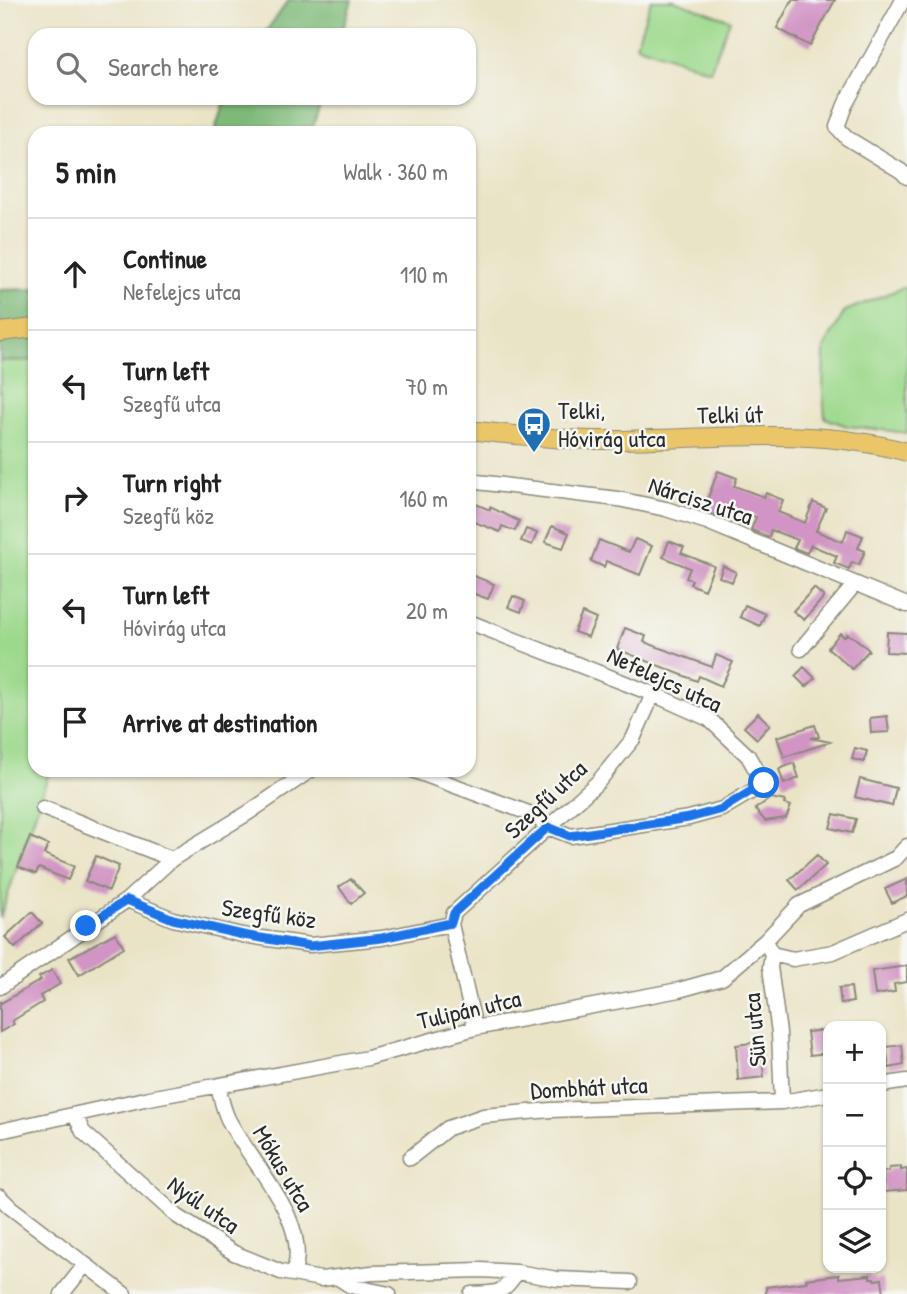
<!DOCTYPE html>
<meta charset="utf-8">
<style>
:root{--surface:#fff;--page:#f2f2f2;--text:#222;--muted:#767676;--line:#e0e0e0}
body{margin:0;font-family:"Patrick Hand",sans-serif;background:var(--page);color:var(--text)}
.controls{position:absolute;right:21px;bottom:21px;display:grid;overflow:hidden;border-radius:14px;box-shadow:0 2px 5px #0004}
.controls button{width:63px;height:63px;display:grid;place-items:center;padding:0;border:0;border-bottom:2px solid var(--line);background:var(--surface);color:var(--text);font:35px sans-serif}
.stop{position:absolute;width:21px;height:21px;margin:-16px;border:5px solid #1a73e8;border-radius:50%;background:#fff}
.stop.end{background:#1a73e8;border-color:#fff;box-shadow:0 2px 7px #0008}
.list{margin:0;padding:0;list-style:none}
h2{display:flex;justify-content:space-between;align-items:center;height:91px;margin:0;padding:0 28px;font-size:30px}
h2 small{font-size:23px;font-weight:400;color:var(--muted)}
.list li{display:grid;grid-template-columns:46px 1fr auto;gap:21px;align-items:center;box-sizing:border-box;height:112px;padding:0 28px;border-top:2px solid var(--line)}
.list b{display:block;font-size:26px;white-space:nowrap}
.list p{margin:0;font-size:23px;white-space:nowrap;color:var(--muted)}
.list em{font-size:23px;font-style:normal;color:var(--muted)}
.icon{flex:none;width:38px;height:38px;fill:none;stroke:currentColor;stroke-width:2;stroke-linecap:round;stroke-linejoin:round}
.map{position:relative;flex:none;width:907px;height:1294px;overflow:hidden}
.search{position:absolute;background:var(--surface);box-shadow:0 2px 5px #0004;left:28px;top:28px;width:448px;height:77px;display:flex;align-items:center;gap:18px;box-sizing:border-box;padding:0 24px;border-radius:21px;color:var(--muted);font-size:26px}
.panel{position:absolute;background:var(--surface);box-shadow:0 2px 5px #0004;left:28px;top:126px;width:448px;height:651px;border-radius:21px}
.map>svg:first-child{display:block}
.green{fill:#9dd98c;stroke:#64825c;stroke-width:2}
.forest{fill:#7eb978;stroke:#547252;stroke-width:2}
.building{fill:#d194c4}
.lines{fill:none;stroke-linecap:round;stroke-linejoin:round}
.minor-casing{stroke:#8a8879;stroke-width:17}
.major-casing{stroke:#8a8879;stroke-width:20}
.minor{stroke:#fff;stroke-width:14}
.major{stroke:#eac669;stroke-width:18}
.route{stroke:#1a73e8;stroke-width:9}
.labels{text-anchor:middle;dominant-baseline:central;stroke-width:5;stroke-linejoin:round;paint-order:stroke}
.poi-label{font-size:24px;fill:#2b2b2b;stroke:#f6f6f2;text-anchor:start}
.street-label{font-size:24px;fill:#2b2b2b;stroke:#f6f6f2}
</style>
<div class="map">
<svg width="907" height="1294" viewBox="0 0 907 1294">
<rect width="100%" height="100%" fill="#f6f6f2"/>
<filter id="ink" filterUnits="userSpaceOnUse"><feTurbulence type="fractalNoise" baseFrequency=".0143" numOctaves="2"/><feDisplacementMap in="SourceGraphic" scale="14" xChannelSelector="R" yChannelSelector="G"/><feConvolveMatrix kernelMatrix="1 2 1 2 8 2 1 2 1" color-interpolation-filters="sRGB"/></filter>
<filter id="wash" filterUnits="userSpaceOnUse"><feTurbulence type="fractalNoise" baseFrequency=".00686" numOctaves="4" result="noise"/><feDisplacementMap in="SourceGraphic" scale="28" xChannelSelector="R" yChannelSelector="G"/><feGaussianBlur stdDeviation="1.57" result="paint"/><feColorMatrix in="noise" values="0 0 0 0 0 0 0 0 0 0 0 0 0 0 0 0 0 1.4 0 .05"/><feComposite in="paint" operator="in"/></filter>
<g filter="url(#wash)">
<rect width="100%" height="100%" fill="#eae4c7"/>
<path class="green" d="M651 0H674L730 20 710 71 636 45Z
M907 286V433L847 426 825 418 823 393 824 348 845 311Z
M35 360V770H50L0 918V361Z"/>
<path class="forest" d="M289 0H352L341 35H263Z
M225 98H322L311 133H214Z
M35 289V360L0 361V290Z"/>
<g id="blocks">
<path class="building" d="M792 0H835L810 46 777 28Z
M718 471 737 478 734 486 764 497 766 493 783 500 778 512 805 523 813 502 826 508 816 531 843 542 847 530 863 536 858 548 865 551 859 565 852 562 849 569 834 563 837 556 811 545 807 553 794 548 798 540 771 530 769 537 751 530 756 517 729 507 724 519 703 511Z
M476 504 490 510V507L519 521 515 531 502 526 500 532 469 520Z
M552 526 569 533 563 548 545 542Z
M526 529 537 533 532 545 521 541Z
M635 539 652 546 640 575 606 561 604 567 591 561 599 540 629 552Z
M669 541 684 547 681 553 714 566 704 590 690 584 692 580 686 578 690 568 663 557Z
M723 566 736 572 732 582 719 577Z
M469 574 494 584 488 599 469 592Z
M814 588 824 597 804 620 793 611Z
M513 596 525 601 521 612 508 607Z
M745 605 765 614 760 626 740 617Z
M582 613 596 619 588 637 574 632Z
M625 628 646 636 644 642 712 667 716 655 733 662 721 686 699 676 697 681 617 649Z
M887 632 907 633V653L886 652Z
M840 633 844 637 847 634 855 638 869 650 852 669 828 648Z
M804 667 815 678 806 687 795 676Z
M758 713 770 725 757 739 744 727Z
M887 716 889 732 871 733 870 718Z
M815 725 819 737 811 738 830 742 784 757 777 737Z
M855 748 867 751 864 762 852 759Z
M794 763 799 778 784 784 779 769Z
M860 779 896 788 892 806 855 797Z
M771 798 785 801 784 804 791 806 786 818 765 821 755 809Z
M834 814 856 819 852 833 830 828Z
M30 837 48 845 44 854 74 866 68 880 39 868 36 874 18 867Z
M817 855 826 865 798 890 789 880Z
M96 856 119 866 109 891 85 881Z
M351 879 364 893 351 904 339 887Z
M907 879V896L892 903 885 889Z
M32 912 42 923 15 948 5 937Z
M115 933 124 947 79 975 69 958Z
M907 966V982L894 984 895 992 875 995 872 971Z
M52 970 60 984 40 996 43 1002 12 1021 14 1024 0 1032V1001L1 1003 41 980 39 977Z
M851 987 853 1002 841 1004 839 988Z
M828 1030V1053L810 1055 807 1032Z
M758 1042V1047H761L764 1077 738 1080 736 1045Z
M902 1045 904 1065 889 1068 886 1047Z
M901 1167V1170L907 1169V1190L884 1192 883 1172 889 1171V1168Z
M839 1275V1278L870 1275V1278H874L875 1280 882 1279 884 1294H766V1287L807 1282 806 1279Z"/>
</g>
</g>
<g filter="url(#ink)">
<use href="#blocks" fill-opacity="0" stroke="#8a8879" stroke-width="2"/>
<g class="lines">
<g class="minor-casing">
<path id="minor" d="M903 0 845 105 837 127 847 138 901 171 907 177
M469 481 618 499 666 509 707 522 907 605
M801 649 855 584
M412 770 534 815 548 827 571 836 689 818 722 809 764 784 748 756 709 719 653 694 469 622
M43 808 172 859
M127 900 173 919 242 935 310 945 382 938 451 924
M765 941 772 954 793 959 833 952 907 920
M772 954 770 967 779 1033 782 1102
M0 987 127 900 172 859 248 813 311 770
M475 1028 451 924 454 913 598 782 633 739 653 694
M881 1085 907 1081
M218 1087C221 1097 223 1109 228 1119 250 1163 313 1222 293 1274
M75 1115 83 1132 177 1216 234 1253 281 1272 321 1279 372 1273 481 1270 517 1272 557 1279 630 1282
M0 1131 149 1098 368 1058 475 1028 679 990 722 978 765 941 799 905 896 858 907 846
M410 1158 448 1128 483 1116 551 1110 782 1102 828 1094
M0 1197 10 1207 124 1294
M337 1277 351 1286 389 1294
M62 1294 85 1265
M471 1294C499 1293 503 1294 517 1272"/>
</g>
<g class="major-casing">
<path id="major" d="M0 332 35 328
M469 430C519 436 568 441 619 440 712 439 817 426 907 452"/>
</g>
<use href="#minor" class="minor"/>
<use href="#major" class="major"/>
</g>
</g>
<g class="lines" filter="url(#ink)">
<path class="route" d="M86 926 127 900 173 919 243 935 310 946 382 938 451 923 454 913 548 827 570 836 689 818 722 809 764 783"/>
</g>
<defs>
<g id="bus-pin" transform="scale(1.75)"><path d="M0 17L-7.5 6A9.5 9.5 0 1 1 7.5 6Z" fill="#1f6fb2" stroke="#f6f6f2"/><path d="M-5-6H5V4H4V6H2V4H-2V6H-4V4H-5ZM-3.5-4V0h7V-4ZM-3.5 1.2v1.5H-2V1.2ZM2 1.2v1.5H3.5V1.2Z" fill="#fff"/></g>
</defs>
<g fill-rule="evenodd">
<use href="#bus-pin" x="534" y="424"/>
</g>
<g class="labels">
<g class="poi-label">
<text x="558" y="410">Telki,<tspan x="558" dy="28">Hóvirág utca</tspan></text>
</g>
<g class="street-label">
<text transform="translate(730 414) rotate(-1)">Telki út</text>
<text transform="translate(701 500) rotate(18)">Nárcisz utca</text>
<text transform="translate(665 679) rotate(25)">Nefelejcs utca</text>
<text transform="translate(545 799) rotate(-43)">Szegfű utca</text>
<text transform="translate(269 913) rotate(8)">Szegfű köz</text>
<text transform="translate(469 1009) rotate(-13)">Tulipán utca</text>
<text transform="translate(754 1030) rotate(-95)">Sün utca</text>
<text transform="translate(589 1087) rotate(-3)">Dombhát utca</text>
<text transform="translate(284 1168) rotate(59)">Mókus utca</text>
<text transform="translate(204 1204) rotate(35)">Nyúl utca</text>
</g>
</g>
</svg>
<div class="controls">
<button>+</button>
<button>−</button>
<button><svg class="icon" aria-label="locate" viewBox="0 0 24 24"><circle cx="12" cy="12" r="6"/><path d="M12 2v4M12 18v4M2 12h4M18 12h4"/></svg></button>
<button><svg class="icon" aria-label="layers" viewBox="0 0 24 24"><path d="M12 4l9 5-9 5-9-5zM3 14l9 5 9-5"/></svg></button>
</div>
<div class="stop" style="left:764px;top:783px"></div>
<div class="stop end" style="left:86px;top:926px"></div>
<div class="search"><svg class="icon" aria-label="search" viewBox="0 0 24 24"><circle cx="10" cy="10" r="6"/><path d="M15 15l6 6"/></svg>Search here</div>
<section class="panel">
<h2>5 min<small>Walk · 360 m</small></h2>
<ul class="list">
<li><svg class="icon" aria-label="ahead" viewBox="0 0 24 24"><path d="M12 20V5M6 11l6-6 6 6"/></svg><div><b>Continue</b><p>Nefelejcs utca</p></div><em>110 m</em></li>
<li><svg class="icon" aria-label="left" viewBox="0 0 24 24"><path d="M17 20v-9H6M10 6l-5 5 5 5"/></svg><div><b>Turn left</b><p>Szegfű utca</p></div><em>70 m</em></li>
<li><svg class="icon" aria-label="right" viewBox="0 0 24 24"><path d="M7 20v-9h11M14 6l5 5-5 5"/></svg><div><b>Turn right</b><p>Szegfű köz</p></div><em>160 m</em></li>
<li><svg class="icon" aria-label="left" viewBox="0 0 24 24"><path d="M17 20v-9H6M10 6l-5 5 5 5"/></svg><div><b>Turn left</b><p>Hóvirág utca</p></div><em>20 m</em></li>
<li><svg class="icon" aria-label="arrive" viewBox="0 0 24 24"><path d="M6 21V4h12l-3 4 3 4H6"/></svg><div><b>Arrive at destination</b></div></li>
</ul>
</section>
</div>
